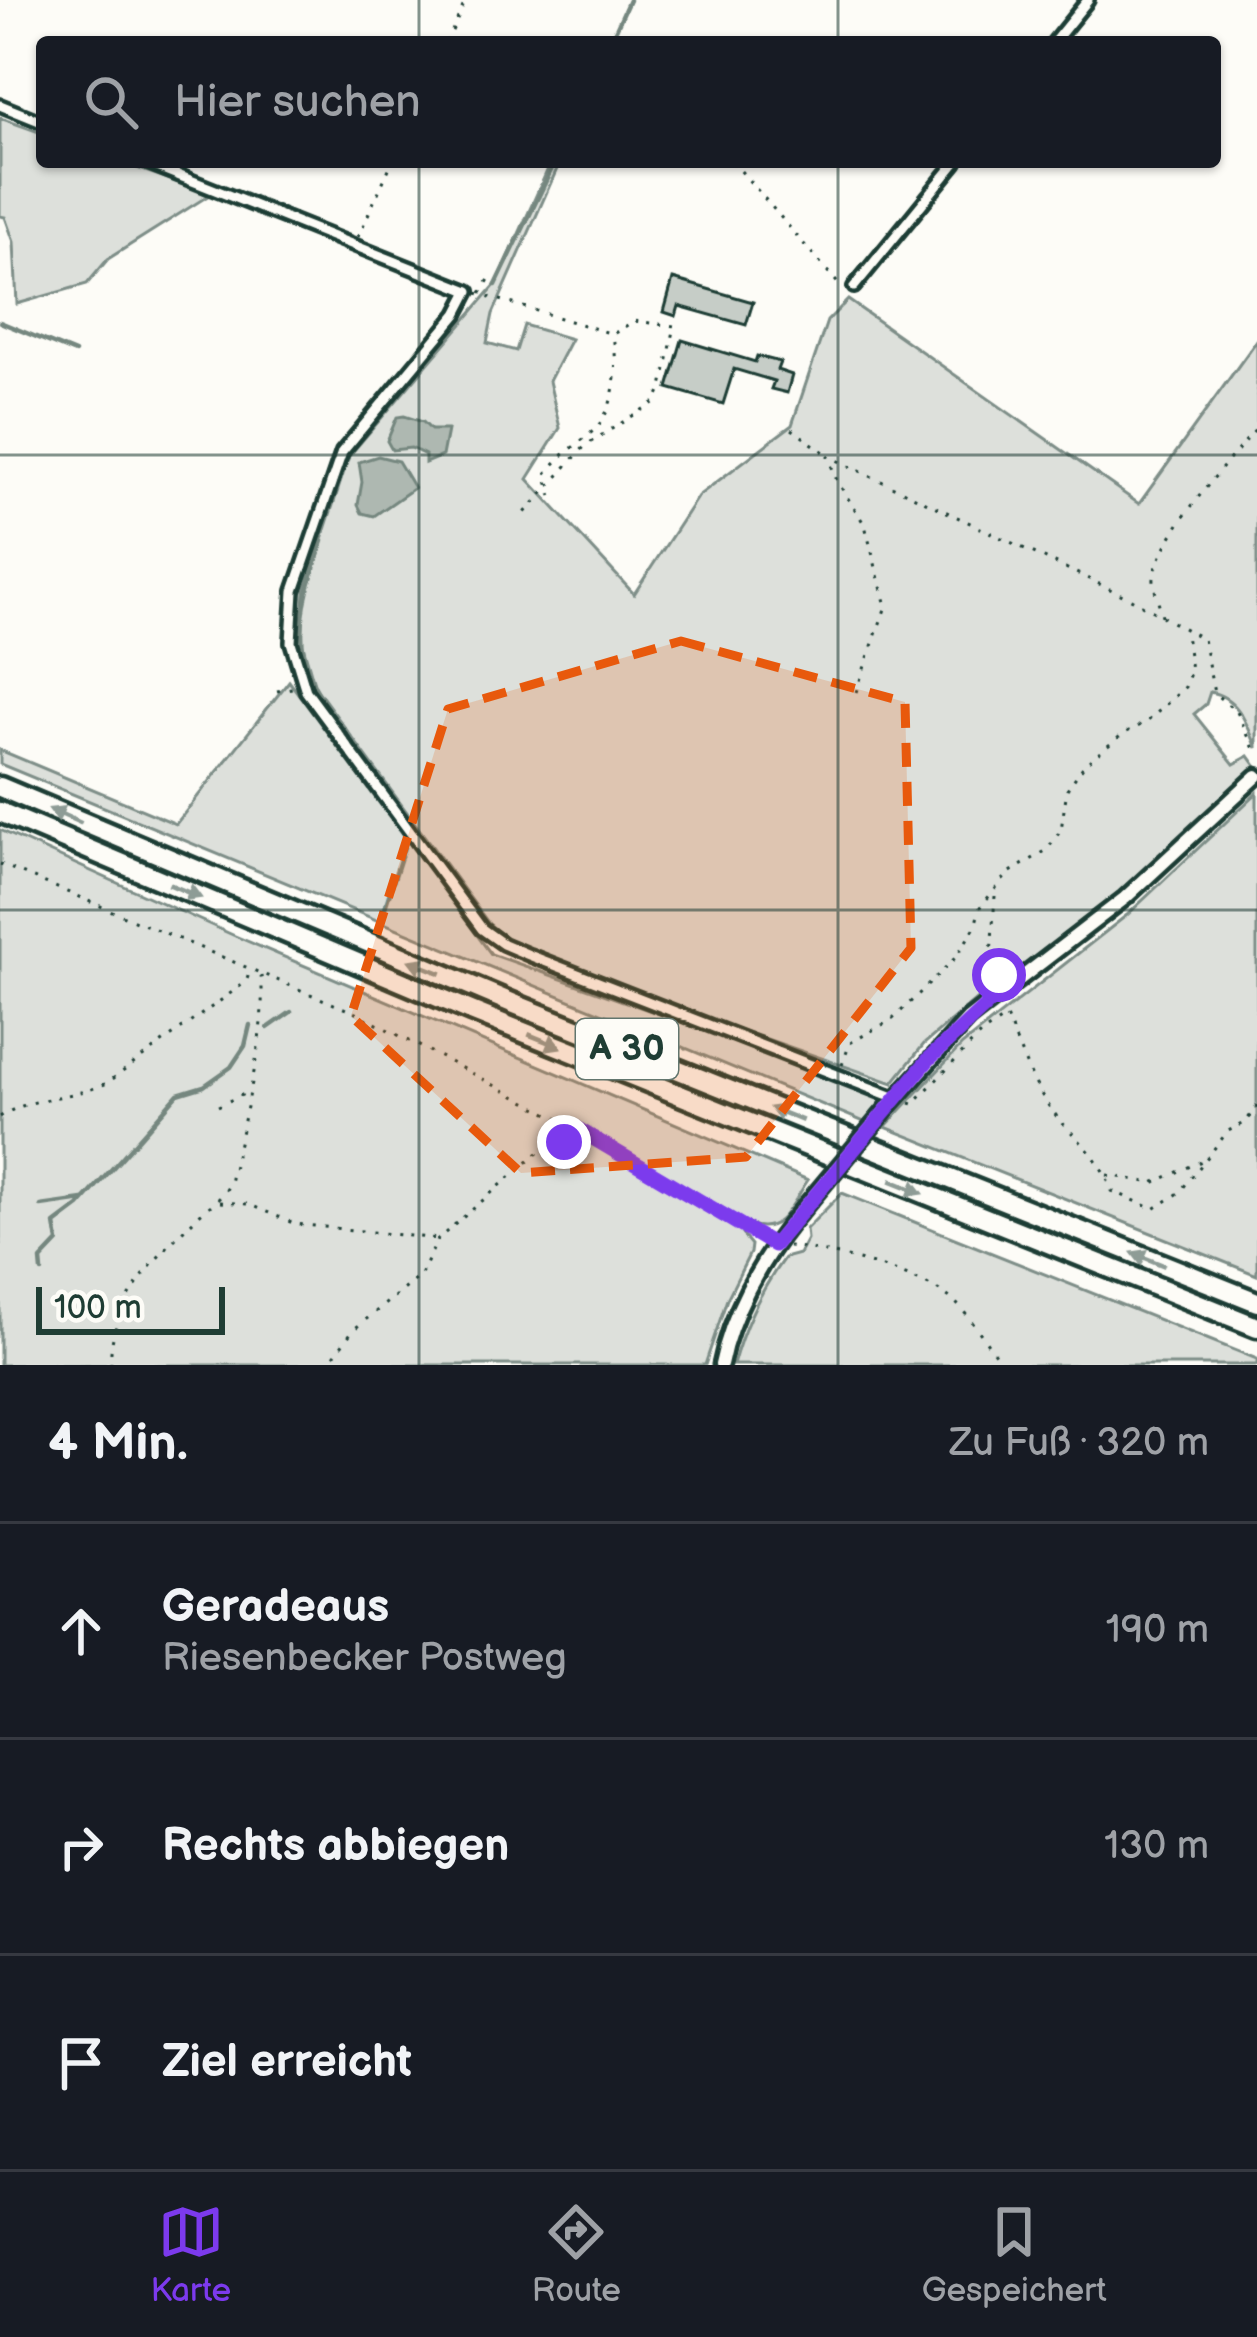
<!DOCTYPE html>
<html lang="de">
<meta charset="utf-8">
<style>
:root{--surface:#171b24;--page:#242831;--text:#f1f3f6;--muted:#9ea1a6;--line:#363941;--accent:#7c3aed}
body{margin:0;font-family:"Balsamiq Sans",sans-serif;background:var(--page);color:var(--text)}
.scale{position:absolute;left:36px;bottom:30px;width:189px;box-sizing:border-box;padding-left:12px;border:6px solid #1f3d34;border-top:0;font-size:33px;line-height:42px;white-space:nowrap;color:#1f3d34;-webkit-text-stroke:9px #fdfcf7;paint-order:stroke}
.stop{position:absolute;width:36px;height:36px;margin:-27px;border:9px solid #7c3aed;border-radius:50%;background:#fff}
.stop.end{background:#7c3aed;border-color:#fff;box-shadow:0 3px 12px #0008}
.list{margin:0;padding:0;list-style:none}
h2{display:flex;justify-content:space-between;align-items:center;height:156px;margin:0;padding:0 48px;font-size:51px}
h2 small{font-size:39px;font-weight:400;color:var(--muted)}
.list li{display:grid;grid-template-columns:78px 1fr auto;gap:36px;align-items:center;box-sizing:border-box;height:216px;padding:0 48px;border-top:3px solid var(--line)}
.list b{display:block;font-size:45px;white-space:nowrap}
.list p{margin:0;font-size:39px;white-space:nowrap;color:var(--muted)}
.list em{font-size:39px;font-style:normal;color:var(--muted)}
.icon{flex:none;width:66px;height:66px;fill:none;stroke:currentColor;stroke-width:2;stroke-linecap:round;stroke-linejoin:round}
.map{position:relative;flex:none;width:1257px;height:1365px;overflow:hidden}
.search{position:absolute;background:var(--surface);box-shadow:0 3px 9px #0004;left:36px;right:36px;top:36px;height:132px;display:flex;align-items:center;gap:30px;box-sizing:border-box;padding:0 42px;border-radius:12px;color:var(--muted);font-size:45px}
.sheet{height:804px;background:var(--surface)}
nav{display:flex;justify-content:space-around;align-items:center;box-sizing:border-box;height:168px;border-top:3px solid var(--line);background:var(--surface);font-size:33px;color:var(--muted)}
nav a{display:grid;justify-items:center;gap:6px}
nav .on{color:var(--accent)}
.map>svg:first-child{display:block}
.green{fill:#dde0db;stroke:#7e8e88;stroke-width:3}
.water{fill:#aeb8b1;stroke:#75877f;stroke-width:3}
.lines{fill:none;stroke-linecap:round;stroke-linejoin:round}
.stream{stroke:#75877f;stroke-width:4.5}
.building{fill:#c6cdc7;stroke:#1f3d34;stroke-width:3}
.minor-casing{stroke:#1f3d34;stroke-width:18}
.tertiary-casing{stroke:#1f3d34;stroke-width:21}
.motorway-casing{stroke:#1f3d34;stroke-width:27}
.path{stroke:#1f3d34;stroke-width:3;stroke-dasharray:3 9;stroke-linecap:butt}
.minor{stroke:#fdfcf7;stroke-width:9}
.tertiary{stroke:#fdfcf7;stroke-width:12}
.motorway{stroke:#fdfcf7;stroke-width:18}
.tertiary-bridge-casing{stroke:#1f3d34;stroke-width:21;stroke-linecap:butt}
.tertiary-bridge{stroke:#fdfcf7;stroke-width:12}
.oneway{fill:#8e9c96}
.route{stroke:#7c3aed;stroke-width:15}
.marked{fill:#e8590c;fill-opacity:0.2;stroke:#e8590c;stroke-width:9;stroke-dasharray:24 15;stroke-linejoin:round}
.grid{fill:none;stroke:#1f3d34;stroke-width:3;stroke-opacity:0.55}
.labels{text-anchor:middle;dominant-baseline:central;stroke-width:12;stroke-linejoin:round;paint-order:stroke}
.shield{fill:#fdfcf7;stroke:#62766e;stroke-width:3}
.shield-label{font-size:36px;font-weight:bold;fill:#1f3d34}
</style>
<div class="map">
<svg width="1257" height="1365" viewBox="0 0 1257 1365">
<rect width="100%" height="100%" fill="#fdfcf7"/>
<filter id="ink" filterUnits="userSpaceOnUse"><feTurbulence type="fractalNoise" baseFrequency=".00833" numOctaves="2"/><feDisplacementMap in="SourceGraphic" scale="24" xChannelSelector="R" yChannelSelector="G"/><feConvolveMatrix kernelMatrix="1 2 1 2 8 2 1 2 1" color-interpolation-filters="sRGB"/></filter>
<g filter="url(#ink)">
<path class="green" d="M0 118 42 133V162H120L211 194 108 259 87 284 17 304 14 242 5 217 0 216Z
M551 162H560L493 314 487 343 516 351 524 325 571 339 549 381 560 428 528 479 634 594 698 496 792 425 827 321 848 300 1139 504 1257 340V748C1247 724 1238 697 1210 692L1206 704 1194 714 1234 764 1249 756 1257 767 1090 920 1054 949 996 983 924 1044 893 1083 652 999 512 943 489 924 315 687 302 642 305 591 349 456 497 283Z
M289 681 491 954 873 1090 881 1102 864 1122 0 764V750L176 824Z
M1257 793V1275L885 1127 962 1045 1127 915Z
M0 830 235 936 808 1180C790 1206 782 1237 747 1224L742 1234 751 1245 750 1253 727 1299 705 1365H0Z
M842 1193 1257 1359V1365H733C744 1325 760 1291 784 1258L799 1254 807 1239 806 1229Z"/>
<path class="water" d="M404 416 423 422 431 430H447L442 456 425 463V455L411 448 392 450 387 441 397 417Z
M378 456 398 461 414 488 374 516 362 513 358 505 362 482 359 462Z"/>
<g class="lines">
<path class="stream" d="M610 42 629 0
M496 285 555 162
M0 322 75 353
M323 541C309 581 294 626 307 669 321 711 384 784 412 823
M383 914 405 844
M268 1028 291 1012
M41 1206 83 1200
M42 1271 41 1260 58 1242 55 1224 79 1206 178 1094 204 1086 231 1067 245 1046 250 1025"/>
</g>
<path class="building" d="M673 279 753 302 746 325 679 306 676 316 664 312Z
M682 340 755 362 757 356 780 362 777 370 792 375 787 393 771 389 774 381 734 369 723 404 668 388Z"/>
<g class="lines">
<g class="minor-casing">
<path id="minor" d="M1054 42 1088 0
M0 105 42 122
M145 162 469 291 457 314 342 452 294 591 291 642 306 691 482 929 503 944 529 955 896 1098
M854 287 956 162"/>
</g>
<g class="tertiary-casing">
<path id="tertiary" d="M890 1105 968 1019 1125 898 1257 776
M721 1365C731 1314 760 1262 792 1222"/>
</g>
<g class="motorway-casing">
<path id="motorway" d="M0 787 512 1003 1257 1302
M0 812 471 1011 1257 1327"/>
</g>
<path class="path" d="M447 42 466 0
M733 162 842 288
M358 237 392 162
M477 293 613 334 634 321 675 326 662 387 655 402 586 445 523 515
M481 293 491 276
M792 429 827 454
M552 496 545 475C559 455 578 445 595 429 617 407 618 365 613 336
M1162 616C1160 605 1153 589 1154 578 1160 535 1228 461 1257 428
M277 691 296 687
M856 692 886 606 865 525 837 481 828 456 1129 598 1203 639 1214 693 1237 712 1257 755
M0 864 358 1014 576 1128 762 1238
M995 896 991 955 1001 980
M842 1065 850 1043 893 1019 931 982 956 957 975 927 980 907 1009 873 1047 850 1061 830 1067 789 1085 764 1123 734 1147 722 1185 687 1191 670 1186 634
M910 1103 913 1104 981 1034 1006 1017C1018 1045 1029 1076 1046 1102 1071 1139 1095 1145 1112 1191L1154 1209 1179 1193 1228 1131 1245 1123 1257 1106
M218 1106 246 1093
M0 1117C30 1096 73 1099 107 1083L246 982 250 971
M1107 1175 1153 1183 1204 1160
M220 1202 248 1204 295 1224 438 1239
M788 1246C831 1251 926 1273 957 1304 974 1322 988 1345 1003 1365
M111 1365C107 1306 158 1255 198 1216 211 1204 222 1199 230 1183 242 1125 268 1033 261 976
M327 1365 353 1330 421 1275 438 1239 539 1152 564 1142 576 1128"/>
<use href="#minor" class="minor"/>
<use href="#tertiary" class="tertiary"/>
<use href="#motorway" class="motorway"/>
<g class="tertiary-bridge-casing">
<path id="tertiary-bridge" d="M792 1222 890 1105"/>
</g>
<use href="#tertiary-bridge" class="tertiary-bridge"/>
</g>
<defs><path id="oneway-solid" d="M-6-.8H1V-3.2L6.5 0L1 3.2V.8H-6Z" transform="scale(3)"/></defs>
<g class="oneway">
<use href="#oneway-solid" transform="translate(65 816) rotate(-156)"/>
<use href="#oneway-solid" transform="translate(185 891) rotate(23)"/>
<use href="#oneway-solid" transform="translate(425 967) rotate(-158)"/>
<use href="#oneway-solid" transform="translate(545 1041) rotate(22)"/>
<use href="#oneway-solid" transform="translate(786 1114) rotate(-158)"/>
<use href="#oneway-solid" transform="translate(907 1187) rotate(22)"/>
<use href="#oneway-solid" transform="translate(1148 1259) rotate(-158)"/>
</g>
</g>
<g class="lines" filter="url(#ink)">
<path class="route" d="M564 1142 576 1128 774 1245 929 1059 1004 989 999 975"/>
</g>
<path class="marked" d="M681 641 905 702 911 948 746 1157 521 1173 351 1016 448 709Z"/>
<path class="grid" d="M419 0V42M838 0V42M419 162V1365M838 162V1365M0 455H1257M0 910H1257"/>
<g class="labels">
<rect class="shield" x="576" y="1019" width="102" height="60" rx="9"/>
<g class="shield-label">
<text x="627" y="1049">A 30</text>
</g>
</g>
</svg>
<div class="scale">100 m</div>
<div class="stop" style="left:999px;top:975px"></div>
<div class="stop end" style="left:564px;top:1142px"></div>
<div class="search"><svg class="icon" aria-label="search" viewBox="0 0 24 24"><circle cx="10" cy="10" r="6"/><path d="M15 15l6 6"/></svg>Hier suchen</div>
</div>
<section class="sheet">
<h2>4 Min.<small>Zu Fuß · 320 m</small></h2>
<ul class="list">
<li><svg class="icon" aria-label="ahead" viewBox="0 0 24 24"><path d="M12 20V5M6 11l6-6 6 6"/></svg><div><b>Geradeaus</b><p>Riesenbecker Postweg</p></div><em>190 m</em></li>
<li><svg class="icon" aria-label="right" viewBox="0 0 24 24"><path d="M7 20v-9h11M14 6l5 5-5 5"/></svg><div><b>Rechts abbiegen</b></div><em>130 m</em></li>
<li><svg class="icon" aria-label="arrive" viewBox="0 0 24 24"><path d="M6 21V4h12l-3 4 3 4H6"/></svg><div><b>Ziel erreicht</b></div></li>
</ul>
</section>
<nav>
<a class="on"><svg class="icon" aria-label="map" viewBox="0 0 24 24"><path d="M3 6l6-2 6 2 6-2v14l-6 2-6-2-6 2zM9 4v14M15 6v14"/></svg>Karte</a>
<a><svg class="icon" aria-label="directions" viewBox="0 0 24 24"><path d="M12 3l9 9-9 9-9-9zM9 14v-3h6M13 9l2 2-2 2"/></svg>Route</a>
<a><svg class="icon" aria-label="saved" viewBox="0 0 24 24"><path d="M7 4h10v16l-5-4-5 4z"/></svg>Gespeichert</a>
</nav>
